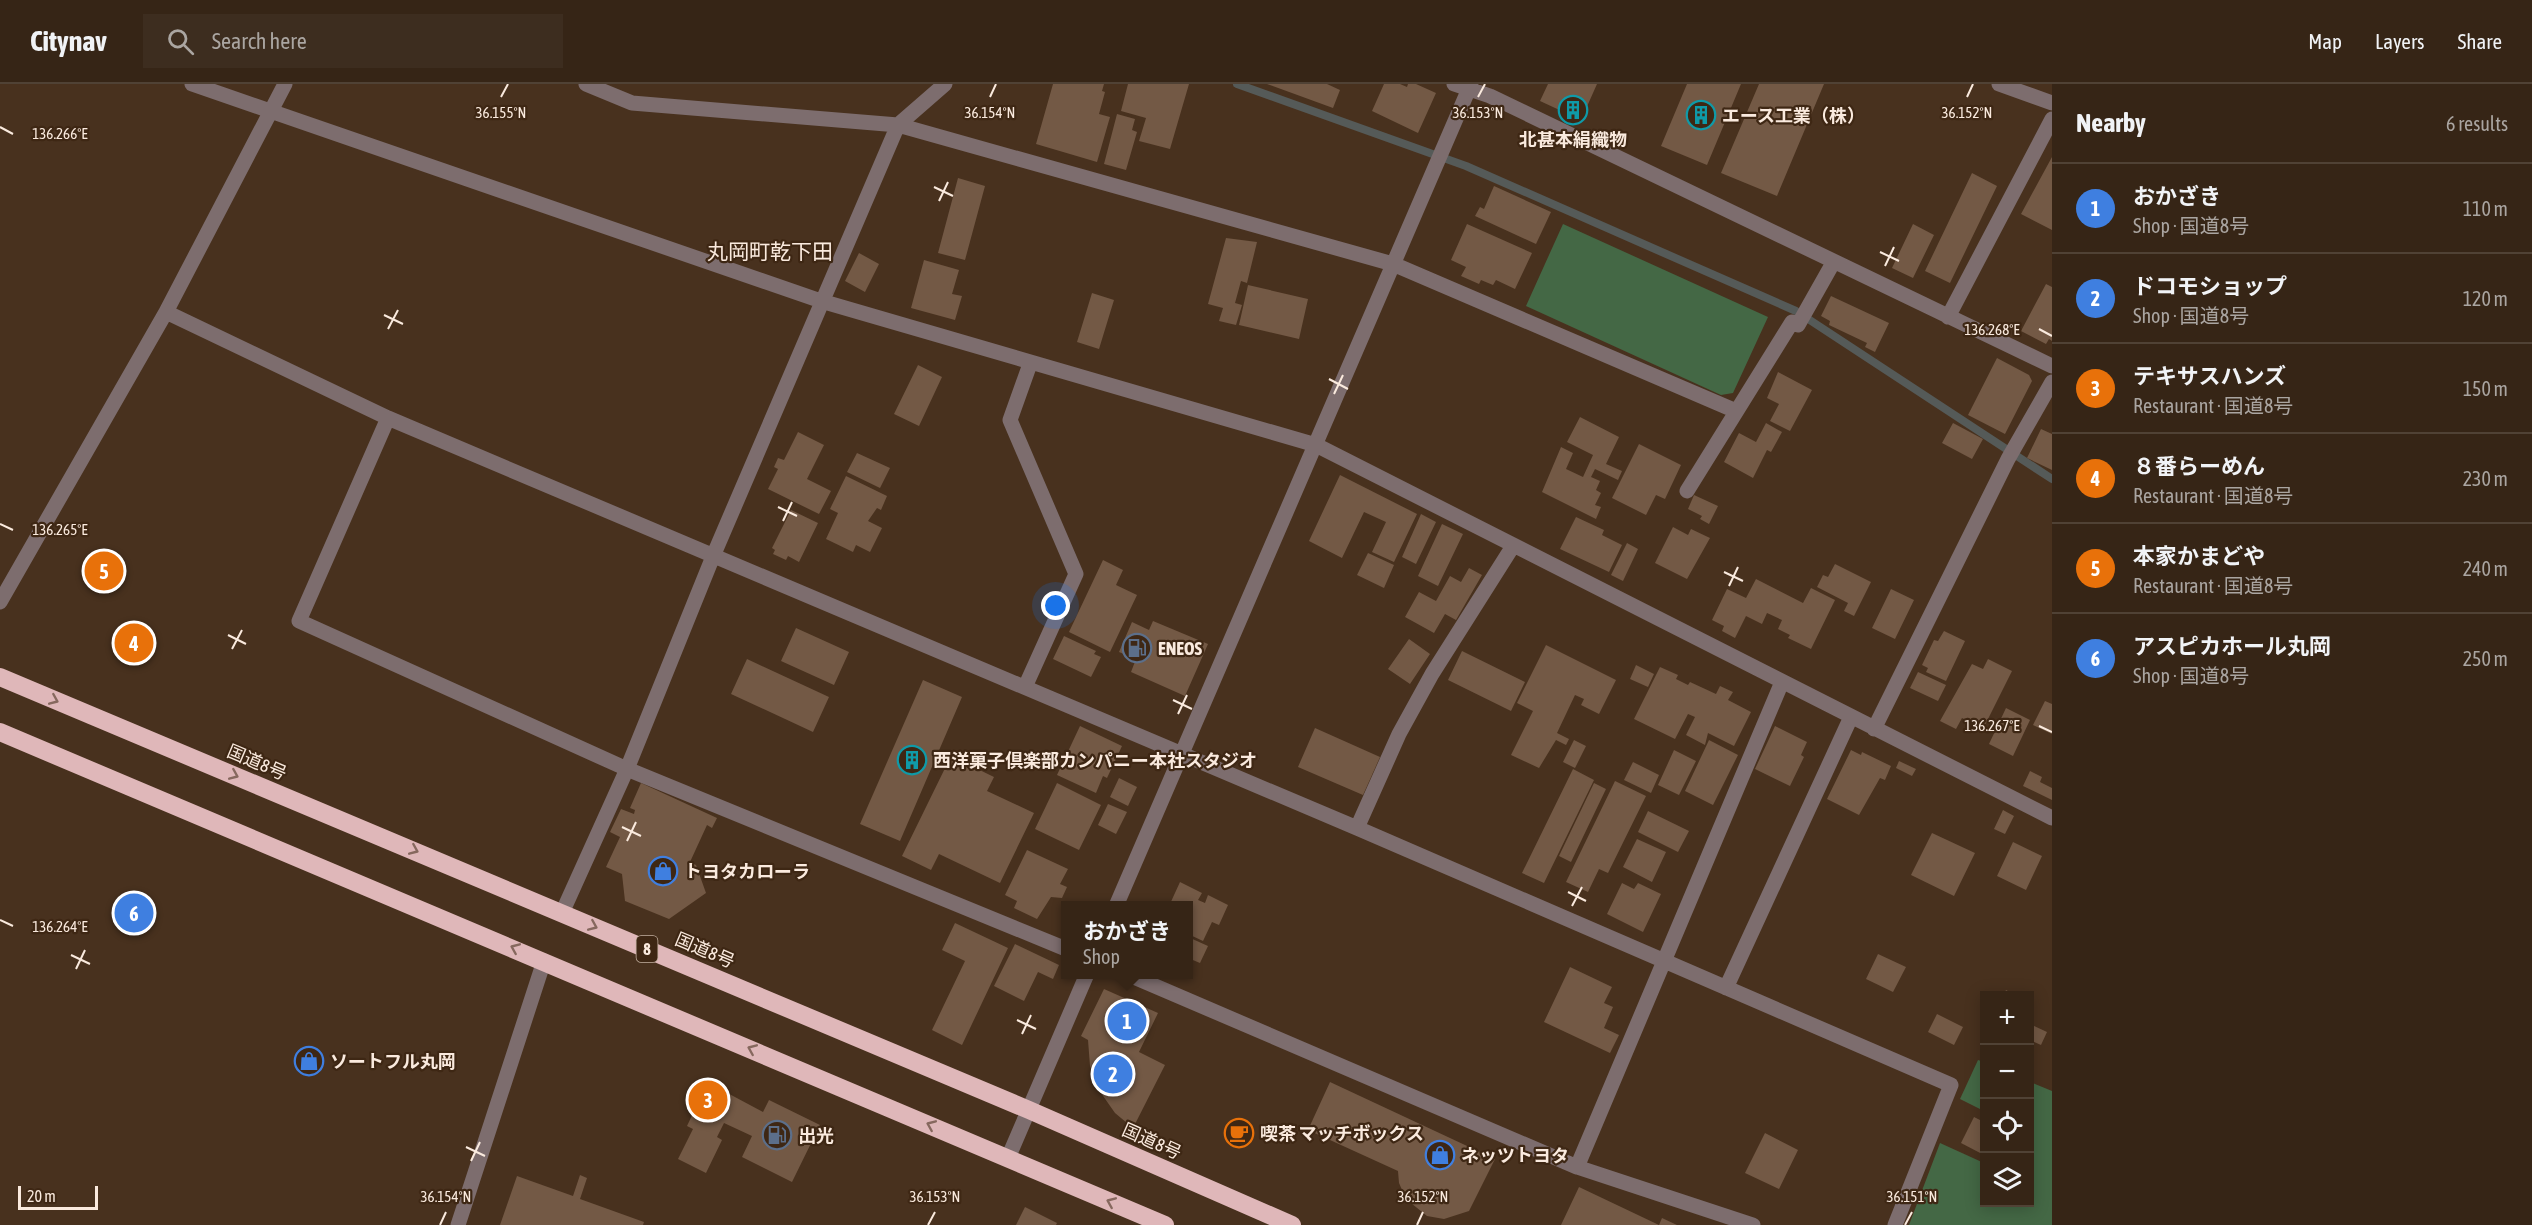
<!DOCTYPE html>
<meta charset="utf-8">
<style>
:root{--surface:#362516;--page:#3d2d1f;--text:#f1f3f6;--muted:#aaa5a1;--line:#504235;--accent:#9cb4fd}
body{margin:0;font-family:"Asap Condensed","Noto Sans JP",sans-serif;background:var(--page);color:var(--text)}
.controls{position:absolute;right:18px;bottom:18px;display:grid;overflow:hidden;border-radius:0px;box-shadow:0 3px 15px #0003}
.controls button{width:54px;height:54px;display:grid;place-items:center;padding:0;border:0;border-bottom:2px solid var(--line);background:var(--surface);color:var(--text);font:30px sans-serif}
.scale{position:absolute;left:18px;bottom:15px;width:80px;box-sizing:border-box;padding-left:6px;border:3px solid #faeade;border-top:0;font-size:16px;line-height:21px;white-space:nowrap;color:#faeade;-webkit-text-stroke:4px #3e2714;paint-order:stroke}
.you{position:absolute;left:1056px;top:522px;width:21px;height:21px;margin:-15px;border:4px solid #fff;border-radius:50%;background:#1a73e8;box-shadow:0 0 0 9px #1a73e833}
.badge{display:grid;place-items:center;width:39px;height:39px;border-radius:50%;background:var(--accent);color:#fff;font-size:20px;font-weight:700}
.pin{position:absolute;translate:-50% -50%;border:3px solid #fff;box-shadow:0 2px 6px #0006}
.popup{position:absolute;left:1061px;top:817px;width:132px;height:78px;box-sizing:border-box;display:grid;place-content:center;border-radius:0px;background:var(--surface);filter:drop-shadow(0 2px 4px #0005);font-size:20px;white-space:nowrap;color:var(--muted)}
.popup b{font-size:22px;color:var(--text)}
.popup::after{content:'';position:absolute;left:50%;top:100%;margin-left:-12px;border:12px solid transparent;border-top-color:var(--surface)}
.list{margin:0;padding:0;list-style:none}
h2{display:flex;justify-content:space-between;align-items:center;height:78px;margin:0;padding:0 24px;font-size:26px}
h2 small{font-size:20px;font-weight:400;color:var(--muted)}
.list li{display:grid;grid-template-columns:39px 1fr auto;gap:18px;align-items:center;box-sizing:border-box;height:90px;padding:0 24px;border-top:2px solid var(--line)}
.list b{display:block;font-size:22px;white-space:nowrap}
.list p{margin:0;font-size:20px;white-space:nowrap;color:var(--muted)}
.list em{font-size:20px;font-style:normal;color:var(--muted)}
.icon{flex:none;width:33px;height:33px;fill:none;stroke:currentColor;stroke-width:2;stroke-linecap:round;stroke-linejoin:round}
.map{position:relative;flex:none;width:2052px;height:1141px;overflow:hidden}
header{display:flex;align-items:center;gap:36px;box-sizing:border-box;height:84px;padding:0 30px;background:var(--surface);border-bottom:2px solid var(--line)}
header strong{font-size:28px}
nav{display:flex;gap:33px;margin-inline-start:auto;font-size:21px}
.search{width:420px;height:54px;background:var(--page);display:flex;align-items:center;gap:15px;box-sizing:border-box;padding:0 21px;border-radius:0px;color:var(--muted);font-size:22px}
main{display:flex}
aside{flex:1;background:var(--surface)}
.map>svg:first-child{display:block}
.green{fill:#446845}
.lines{fill:none;stroke-linecap:round;stroke-linejoin:round}
.stream{stroke:#555a58;stroke-width:8}
.building{fill:#735945}
.minor{stroke:#7d6d6e;stroke-width:15}
.highway{stroke:#dfb7b9;stroke-width:18}
.oneway{stroke:#86685e}
.ticks{fill:none;stroke:#faeade;stroke-width:2}
.labels{text-anchor:middle;dominant-baseline:central;stroke-width:4.5;stroke-linejoin:round;paint-order:stroke}
.shield{fill:#3e2714;stroke:#c2b0a1;stroke-width:1.5}
.shield-label{font-size:16px;font-weight:bold;fill:#faeade}
.poi-label{font-size:18px;font-weight:bold;fill:#faeade;stroke:#3e2714;text-anchor:start}
.street-label{font-size:18px;fill:#faeade;stroke:#3e2714}
.quarter-label{font-size:21px;fill:#faeade;stroke:#3e2714}
.ticks-label{font-size:15px;text-anchor:middle;fill:#faeade;stroke:#3e2714;stroke-width:4.5;stroke-linejoin:round;paint-order:stroke}
</style>
<header>
<strong>Citynav</strong>
<div class="search"><svg class="icon" aria-label="search" viewBox="0 0 24 24"><circle cx="10" cy="10" r="6"/><path d="M15 15l6 6"/></svg>Search here</div>
<nav><a>Map</a><a>Layers</a><a>Share</a></nav>
</header>
<main>
<div class="map">
<svg width="2052" height="1141" viewBox="0 0 2052 1141">
<rect width="100%" height="100%" fill="#48311e"/>
<path class="green" d="M1563 140 1768 233 1733 309 1721 311 1526 222Z
M1978 976 1984 978V1027L1960 1015Z
M2030 998 2052 1007V1141H1909L1940 1059 1984 1079V1118H2030Z"/>
<g class="lines">
<path class="stream" d="M1237 0 1466 82 1796 227 2052 395"/>
</g>
<path class="building" d="M1053 0H1104L1102 7 1105 8 1099 30 1110 33 1097 78 1036 60Z
M1128 0H1189L1170 65 1139 57 1146 34 1121 27Z
M1267 0H1327L1340 6 1333 24Z
M1384 0H1400L1407 3 1408 0H1416L1436 9 1418 49 1372 27Z
M1548 0H1597L1581 36 1540 17Z
M1687 0H1741L1707 81 1661 62Z
M1759 0H1824L1777 112 1721 89Z
M1117 30 1135 35 1132 46 1137 48 1126 86 1104 80Z
M2052 73V146L2021 130Z
M1972 89 1997 102 1950 199 1925 187Z
M958 94 985 102 965 176 938 169Z
M1494 102 1551 128 1536 160 1475 132 1480 123 1484 125Z
M1467 140 1532 169 1515 205 1496 196 1493 201 1481 196 1479 200 1461 192 1466 183 1451 176Z
M1913 140 1934 151 1913 194 1892 184Z
M1226 154 1257 158 1247 199 1241 197 1235 219 1242 221 1236 241 1219 237 1223 224 1208 220Z
M859 169 879 180 865 208 845 197Z
M924 176 959 186 952 210 962 212 955 236 911 224Z
M2046 200 2052 203V257L2049 255 2046 260 2021 247Z
M1248 201 1308 215 1299 255 1239 241Z
M1092 209 1114 216 1099 265 1077 258Z
M1831 212 1889 239 1875 268 1865 263 1867 259 1829 241 1830 237 1821 232Z
M1997 274 2029 291 2032 297 2005 350 1968 331Z
M918 281 942 293 919 342 894 330Z
M1778 288 1812 306 1790 347 1770 337 1779 320 1767 314Z
M1580 333 1619 353 1606 380 1622 387 1618 396 1595 385 1591 393 1600 397 1596 406 1601 409 1595 421 1601 423 1596 435 1542 408 1561 363 1573 369 1566 385 1583 393 1593 371 1567 358Z
M1766 339 1782 348 1771 368 1767 366 1753 394 1724 378 1739 349 1756 358Z
M1953 339 1983 355 1972 375 1942 359Z
M2041 345 2052 350V386L2027 374Z
M798 348 824 361 807 395 831 407 819 430 768 405 778 385 774 383 778 374 784 376Z
M1639 360 1681 381 1665 415 1656 411 1646 431 1612 414Z
M857 369 890 384 880 404 847 388Z
M1340 391 1417 430 1394 478 1372 468 1386 438 1364 428 1342 474 1309 457Z
M846 392 887 412 881 426 877 424 868 437 882 444 870 468 856 461 853 468 826 455 838 429 830 425Z
M1694 411 1718 422 1709 440 1700 435 1702 432 1688 425Z
M791 426 818 439 799 478 788 472 786 476 773 470 775 466 772 464Z
M1421 430 1436 438 1416 480 1402 473Z
M1576 433 1604 446 1602 451 1622 461 1609 488 1560 465Z
M1442 440 1463 450 1438 502 1418 492Z
M1673 443 1688 451 1691 445 1710 454 1687 495 1655 479Z
M1627 459 1638 465 1623 497 1611 491Z
M1368 469 1394 481 1384 504 1357 491Z
M1103 476 1123 486 1116 501 1137 511 1110 568 1069 548Z
M1835 480 1871 498 1854 532 1844 527 1848 519 1817 503 1823 491 1828 493Z
M1469 484 1482 491 1456 536 1445 530 1434 549 1405 533 1419 508 1436 517 1450 492 1461 498Z
M1756 495 1803 519 1811 504 1835 516 1811 565 1788 554 1790 551 1778 545 1782 536 1767 529 1762 540 1746 532 1735 554 1722 547 1724 542 1712 536 1727 505 1746 514Z
M1891 505 1914 516 1895 555 1872 544Z
M1153 537 1208 560 1185 612 1131 588 1136 575 1119 568 1132 538 1149 546Z
M796 544 849 568 834 601 781 577Z
M1944 547 1965 557 1946 597 1926 588 1928 584 1922 581 1934 556 1938 557Z
M1064 552 1096 567 1094 570 1101 573 1091 593 1053 575Z
M1409 555 1430 570 1410 600 1388 585Z
M1546 561 1616 596 1599 630 1581 621 1584 615 1575 611 1557 649 1569 655 1566 661 1556 656 1539 684 1511 671 1533 627 1517 619Z
M1462 567 1525 598 1511 627 1448 596Z
M747 575 829 613 813 648 731 610Z
M1988 575 2012 587 1983 645 1962 634 1956 645 1940 637 1972 580 1983 585Z
M1636 581 1654 590 1648 603 1630 595Z
M1660 583 1678 591 1676 595 1688 601 1690 598 1716 610 1720 602 1733 608 1728 616 1751 628 1734 662 1708 649 1705 661 1686 651 1695 633 1688 630 1675 655 1634 635Z
M1918 588 1946 601 1938 617 1910 604Z
M923 596 962 613 900 757 860 740Z
M2045 617 2052 620V650L2033 641Z
M2006 624 2030 636 2013 672 1989 660Z
M1080 642 1122 662 1107 694 1103 692 1096 709 1057 691Z
M1775 642 1807 658 1801 671 1804 673 1790 702 1755 685Z
M1315 644 1380 673 1363 711 1298 683Z
M1574 656 1586 662 1575 684 1563 678Z
M1709 656 1738 671 1713 721 1685 707Z
M1674 666 1696 677 1679 711 1658 701Z
M1851 666 1861 671 1862 668 1891 682 1885 696 1880 694 1859 731 1827 715Z
M951 672 994 693 987 707 1034 729 1000 799 939 770 931 786 902 772Z
M1899 677 1916 685 1912 692 1896 684Z
M1633 678 1659 691 1651 709 1624 696Z
M1573 685 1594 696 1544 799 1522 789Z
M2030 687 2042 693 2040 698 2052 704V716L2023 702Z
M1119 694 1137 703 1128 722 1110 713Z
M1615 697 1646 712 1608 789 1599 785 1588 808 1566 798Z
M641 699 717 734 712 744 707 741 690 778 696 781 706 809 669 835 625 817 622 790 606 783 620 753 610 748 621 725 634 730 635 726 630 724Z
M1057 699 1101 721 1079 766 1035 745Z
M1594 699 1606 705 1571 778 1559 772Z
M1108 720 1127 728 1116 750 1098 741Z
M2003 726 2014 732 2005 750 1994 745Z
M1648 727 1689 747 1678 768 1638 748Z
M1932 749 1975 769 1954 812 1911 791Z
M1637 755 1666 768 1652 798 1623 783Z
M2013 758 2042 772 2026 806 1997 792Z
M1027 766 1068 785 1060 800 1067 803 1062 814 1051 813 1037 835 1014 824 1017 817 1005 811Z
M1180 798 1202 809 1198 816 1205 819 1208 811 1228 821 1219 841 1212 838 1203 857 1188 850V822H1169Z
M1622 799 1634 805 1638 799 1661 810 1643 848 1607 830Z
M955 839 1008 864 962 961 932 946 965 877 942 866Z
M1188 853 1208 862 1200 879 1188 874Z
M1015 860 1059 881 1053 895 1038 888 1024 917 994 902Z
M1878 870 1906 883 1893 908 1866 895Z
M1570 883 1612 903 1604 919 1613 923 1604 944 1619 951 1610 969 1544 938Z
M1104 905 1158 929 1139 968 1165 981 1133 1044 1115 1029 1101 1009 1090 982 1088 956 1081 952Z
M2006 906 2017 912H2003Z
M1937 930 1963 943 1954 961 1928 948Z
M2030 940 2047 948 2041 961 2030 956Z
M705 997 763 1028 769 1016 820 1041 792 1098 742 1073 752 1052 724 1039 717 1053 722 1056 706 1089 678 1075 693 1045 687 1042 695 1025 692 1023Z
M1330 998 1495 1075 1469 1127 1444 1135 1427 1132 1406 1115 1399 1099 1398 1087 1308 1046Z
M1974 1033 1984 1038V1071L1961 1059Z
M1765 1049 1798 1066 1779 1105 1745 1089Z
M580 1091 587 1094 580 1115 644 1138 643 1141H500L517 1092 573 1112Z
M1579 1103 1659 1141 1662 1134 1677 1141H1561Z
M1025 1123 1057 1139 1056 1141H1016Z"/>
<g class="lines">
<path class="minor" d="M192 0 821 217 1316 361 2052 734
M586 0 632 19 898 41 1393 180 1736 327
M1454 0 1490 12 2052 282
M1999 0 2052 19
M166 228 388 334 1357 744 1951 1001 1895 1141
M1948 233 2052 35
M388 334 299 537 627 685 1066 865
M1687 407 1792 238 1798 241 1833 179
M0 518 166 228 285 0
M1025 603 1076 490 1010 336 1030 280
M1874 645 2008 375 2052 298
M1357 744 1399 650 1432 590 1513 462
M1116 822 1471 0
M562 829 627 685 714 470 898 41 945 0
M1127 890 1577 1083 1753 1141
M1726 904 1851 633
M1008 1074 1087 890
M1577 1083 1782 598
M458 1141 544 877"/>
<path class="highway" d="M0 593 1029 1026 1292 1141
M0 648 1165 1141"/>
</g>
<defs><path id="oneway-chevron" d="M-2-3.5L2.5 0L-2 3.5" fill="none" stroke-width="1.6" stroke-linecap="round" stroke-linejoin="round" transform="scale(1.5)"/></defs>
<g class="oneway">
<use href="#oneway-chevron" transform="translate(54 616) rotate(23)"/>
<use href="#oneway-chevron" transform="translate(234 691) rotate(23)"/>
<use href="#oneway-chevron" transform="translate(414 766) rotate(23)"/>
<use href="#oneway-chevron" transform="translate(593 842) rotate(23)"/>
<use href="#oneway-chevron" transform="translate(515 864) rotate(-157)"/>
<use href="#oneway-chevron" transform="translate(752 965) rotate(-157)"/>
<use href="#oneway-chevron" transform="translate(931 1041) rotate(-157)"/>
<use href="#oneway-chevron" transform="translate(1111 1118) rotate(-157)"/>
</g>
<path class="ticks" d="M501 13 508 0M990 13 996 0M1478 13 1485 0M1967 13 1973 0M0 43 13 50M934 103 953 112M939 117 948 98M1880 168 1899 177M1885 182 1894 163M384 231 403 240M388 245 398 226M2039 245 2052 252M1329 295 1348 305M1334 310 1343 291M778 423 797 432M783 437 792 418M0 440 13 446M1724 488 1743 497M1729 502 1738 483M228 551 246 560M232 565 242 546M1173 616 1192 625M1178 630 1187 611M2039 642 2052 648M622 743 641 752M627 757 636 738M1568 808 1586 817M1572 822 1582 803M0 836 13 842M71 871 90 880M76 885 85 866M1017 936 1036 945M1022 950 1031 931M466 1063 485 1072M471 1077 480 1058M440 1141 446 1128M928 1141 935 1128M1417 1141 1423 1128M1905 1141 1912 1128"/>
<defs>
<g id="building-ring" transform="scale(1.5)"><circle r="9.5" fill="#3e2714" stroke="#0f9aa8" stroke-width="1.5"/><path d="M-4-6H4V6H1V3H-1V6H-4ZM-2.5-4.3h1.7v1.8h-1.7ZM.8-4.3h1.7v1.8H.8ZM-2.5-1h1.7V.8h-1.7ZM.8-1h1.7V.8H.8Z" fill="#0f9aa8"/></g>
<g id="fuel-ring" transform="scale(1.5)"><circle r="9.5" fill="#3e2714" stroke="#5c6f8a" stroke-width="1.5"/><path d="M-5.5-6h7V0h2V4h1.3V-2.5L3-4.5l.8-.8L6-3V5H2.5V1h-1V6h-7ZM-4.2-4.7v3.2H.2V-4.7Z" fill="#5c6f8a"/></g>
<g id="shop-ring" transform="scale(1.5)"><circle r="9.5" fill="#3e2714" stroke="#3f7fe0" stroke-width="1.5"/><path d="M-5-2.5h2.3a2.7 3.5 0 0 1 5.4 0H5L5.5 6h-11ZM-1.5-2.5h3a1.5 2.3 0 0 0-3 0Z" fill="#3f7fe0"/></g>
<g id="cafe-ring" transform="scale(1.5)"><circle r="9.5" fill="#3e2714" stroke="#e8710a" stroke-width="1.5"/><path d="M-5.5-4.5H6V0H3Q3 3.5 0 3.5H-2.5Q-5.5 3.5-5.5 0ZM3-3.2v2h1.7v-2ZM-6 4.5H4V6H-6Z" fill="#e8710a"/></g>
</defs>
<g fill-rule="evenodd">
<use href="#building-ring" x="1573" y="26"/>
<use href="#building-ring" x="1701" y="31"/>
<use href="#fuel-ring" x="1137" y="564"/>
<use href="#building-ring" x="912" y="676"/>
<use href="#shop-ring" x="663" y="787"/>
<use href="#shop-ring" x="309" y="977"/>
<use href="#cafe-ring" x="1239" y="1049"/>
<use href="#fuel-ring" x="777" y="1051"/>
<use href="#shop-ring" x="1440" y="1071"/>
</g>
<g class="labels">
<rect class="shield" x="636.5" y="852" width="21" height="26" rx="4.5"/>
<g class="shield-label">
<text x="647" y="865">8</text>
</g>
<g class="poi-label">
<text x="1722" y="31">エース工業（株）</text>
<text x="1573" y="55" text-anchor="middle">北甚本絹織物</text>
<text x="1158" y="564">ENEOS</text>
<text x="933" y="676">西洋菓子倶楽部カンパニー本社スタジオ</text>
<text x="684" y="787">トヨタカローラ</text>
<text x="330" y="977">ソートフル丸岡</text>
<text x="1260" y="1049">喫茶 マッチボックス</text>
<text x="798" y="1051">出光</text>
<text x="1461" y="1071">ネッツトヨタ</text>
</g>
<g class="street-label">
<text transform="translate(257 678) rotate(23)">国道8号</text>
<text transform="translate(705 866) rotate(23)">国道8号</text>
<text transform="translate(1152 1057) rotate(24)">国道8号</text>
</g>
<g class="quarter-label">
<text x="770" y="167">丸岡町乾下田</text>
</g>
</g>
<g class="ticks-label">
<text x="501" y="34">36.155°N</text>
<text x="990" y="34">36.154°N</text>
<text x="1478" y="34">36.153°N</text>
<text x="1967" y="34">36.152°N</text>
<text x="60" y="55">136.266°E</text>
<text x="1992" y="251">136.268°E</text>
<text x="60" y="451">136.265°E</text>
<text x="1992" y="647">136.267°E</text>
<text x="60" y="848">136.264°E</text>
<text x="446" y="1118">36.154°N</text>
<text x="935" y="1118">36.153°N</text>
<text x="1423" y="1118">36.152°N</text>
<text x="1912" y="1118">36.151°N</text>
</g>
</svg>
<div class="controls">
<button>+</button>
<button>−</button>
<button><svg class="icon" aria-label="locate" viewBox="0 0 24 24"><circle cx="12" cy="12" r="6"/><path d="M12 2v4M12 18v4M2 12h4M18 12h4"/></svg></button>
<button><svg class="icon" aria-label="layers" viewBox="0 0 24 24"><path d="M12 4l9 5-9 5-9-5zM3 14l9 5 9-5"/></svg></button>
</div>
<div class="scale">20 m</div>
<div class="you"></div>
<div class="pin badge" style="left:1127px;top:937px;background:#3f7fe0">1</div>
<div class="popup"><b>おかざき</b>Shop</div>
<div class="pin badge" style="left:1113px;top:990px;background:#3f7fe0">2</div>
<div class="pin badge" style="left:708px;top:1016px;background:#e8710a">3</div>
<div class="pin badge" style="left:134px;top:559px;background:#e8710a">4</div>
<div class="pin badge" style="left:104px;top:487px;background:#e8710a">5</div>
<div class="pin badge" style="left:134px;top:829px;background:#3f7fe0">6</div>
</div>
<aside>
<h2>Nearby<small>6 results</small></h2>
<ul class="list">
<li><span class="badge" style="background:#3f7fe0">1</span><div><b>おかざき</b><p>Shop · 国道8号</p></div><em>110 m</em></li>
<li><span class="badge" style="background:#3f7fe0">2</span><div><b>ドコモショップ</b><p>Shop · 国道8号</p></div><em>120 m</em></li>
<li><span class="badge" style="background:#e8710a">3</span><div><b>テキサスハンズ</b><p>Restaurant · 国道8号</p></div><em>150 m</em></li>
<li><span class="badge" style="background:#e8710a">4</span><div><b>８番らーめん</b><p>Restaurant · 国道8号</p></div><em>230 m</em></li>
<li><span class="badge" style="background:#e8710a">5</span><div><b>本家かまどや</b><p>Restaurant · 国道8号</p></div><em>240 m</em></li>
<li><span class="badge" style="background:#3f7fe0">6</span><div><b>アスピカホール丸岡</b><p>Shop · 国道8号</p></div><em>250 m</em></li>
</ul>
</aside>
</main>
